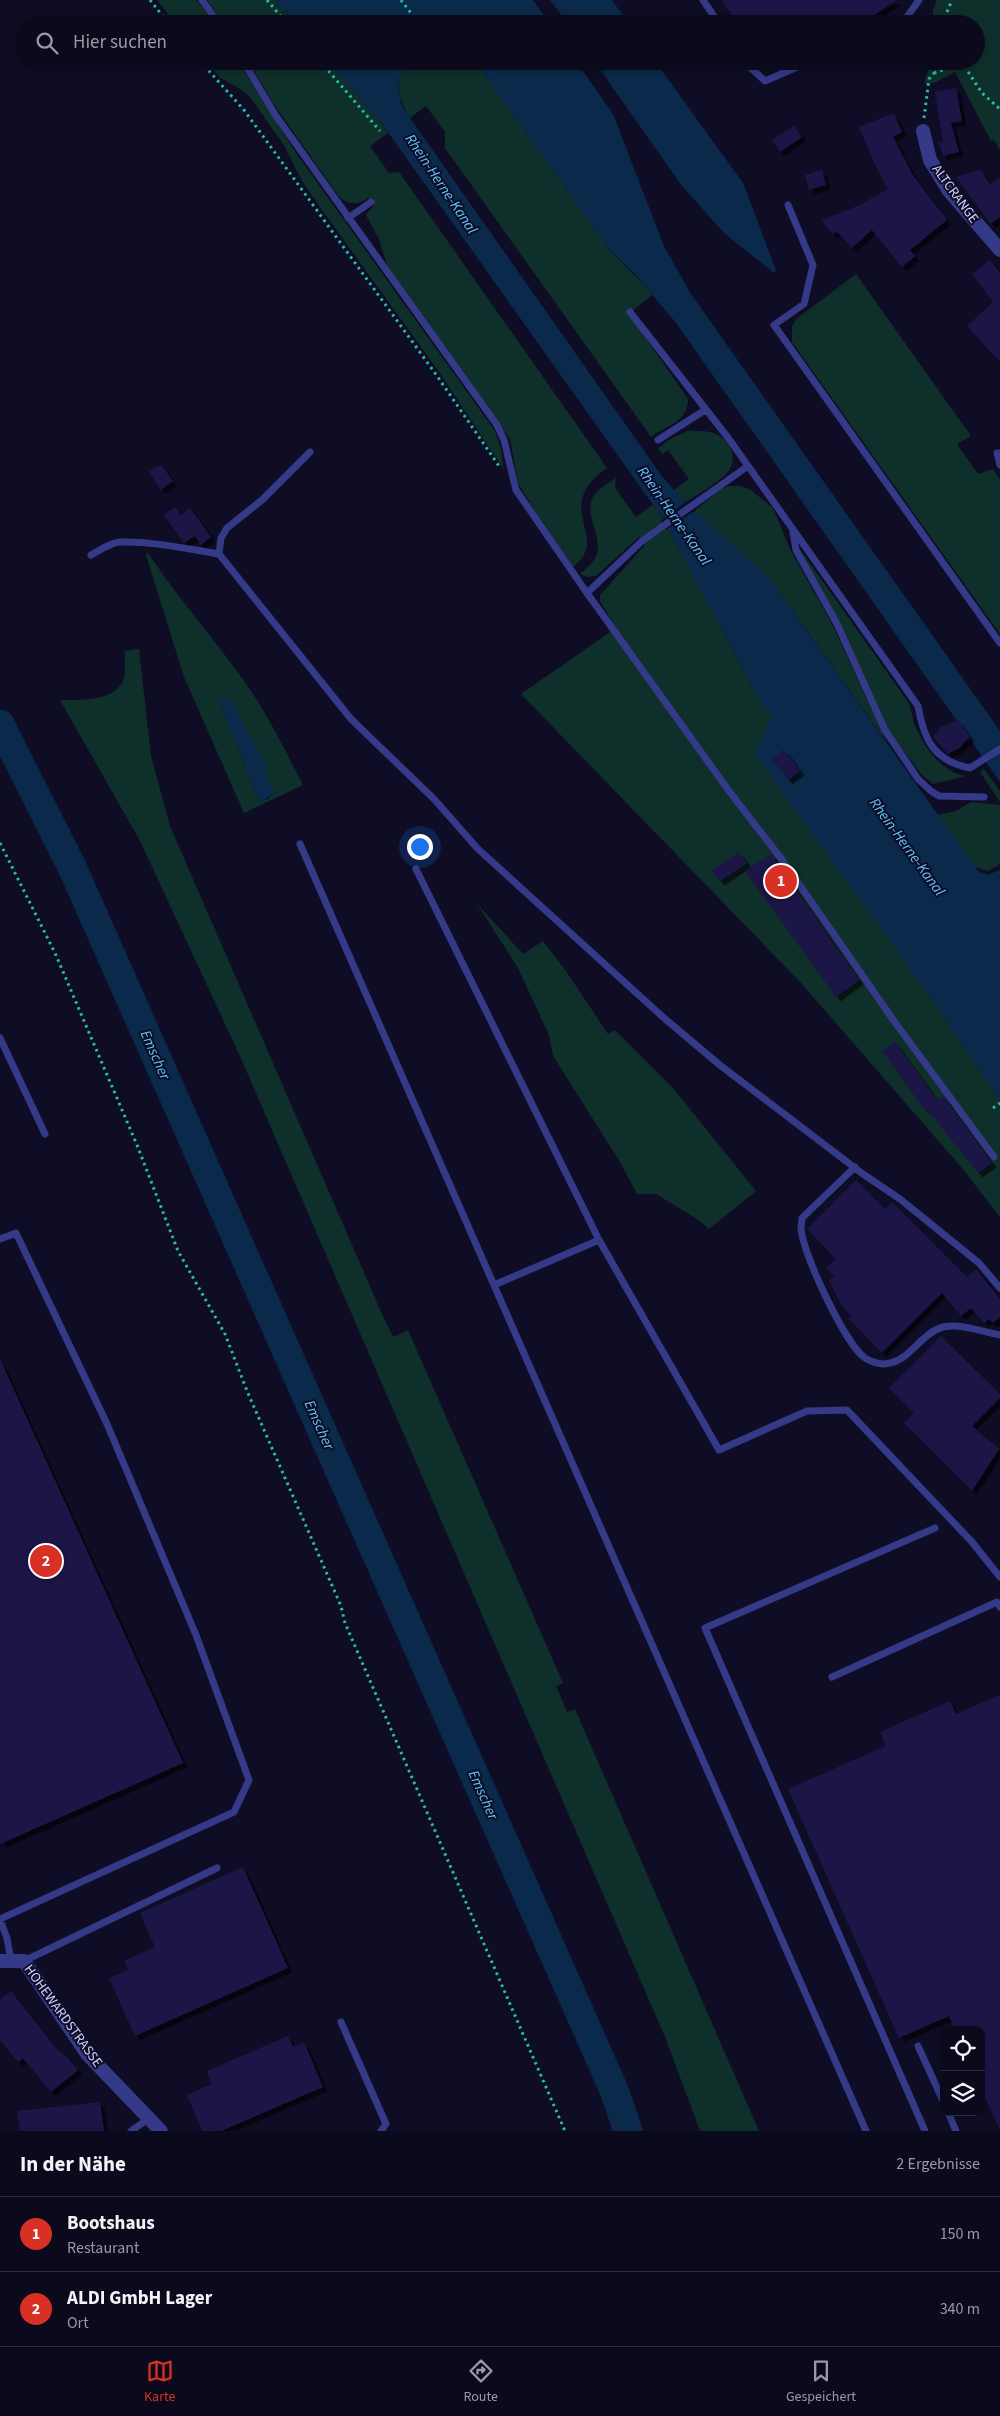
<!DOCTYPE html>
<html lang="de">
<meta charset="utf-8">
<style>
:root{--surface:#0a0a1c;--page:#131325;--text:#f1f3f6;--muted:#999aa3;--line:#2a2b3b;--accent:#d93025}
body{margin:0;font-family:"Source Sans 3",sans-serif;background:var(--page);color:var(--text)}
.controls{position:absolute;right:15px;bottom:15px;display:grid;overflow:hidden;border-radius:10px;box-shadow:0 2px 8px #0003}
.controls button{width:45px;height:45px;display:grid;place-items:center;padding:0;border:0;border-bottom:1px solid var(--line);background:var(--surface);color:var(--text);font:25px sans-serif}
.you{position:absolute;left:419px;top:846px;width:18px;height:18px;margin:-12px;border:4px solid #fff;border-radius:50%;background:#1a73e8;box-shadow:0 0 0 8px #1a73e833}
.badge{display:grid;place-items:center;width:32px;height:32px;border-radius:50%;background:var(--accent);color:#fff;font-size:16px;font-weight:700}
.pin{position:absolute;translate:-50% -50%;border:2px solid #fff;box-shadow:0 1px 5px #0006}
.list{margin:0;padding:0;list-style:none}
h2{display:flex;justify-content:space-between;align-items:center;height:65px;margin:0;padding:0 20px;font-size:21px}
h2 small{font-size:16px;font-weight:400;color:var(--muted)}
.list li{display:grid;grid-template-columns:32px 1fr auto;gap:15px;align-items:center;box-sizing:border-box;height:75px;padding:0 20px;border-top:1px solid var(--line)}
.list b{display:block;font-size:19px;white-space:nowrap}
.list p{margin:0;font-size:16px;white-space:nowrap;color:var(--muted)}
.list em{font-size:16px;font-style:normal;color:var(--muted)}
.icon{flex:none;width:28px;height:28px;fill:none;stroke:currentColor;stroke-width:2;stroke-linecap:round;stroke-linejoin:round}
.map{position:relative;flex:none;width:1000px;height:2131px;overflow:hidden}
.search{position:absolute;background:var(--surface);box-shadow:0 2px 8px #0003;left:15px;right:15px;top:15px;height:55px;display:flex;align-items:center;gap:12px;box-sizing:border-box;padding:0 18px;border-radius:28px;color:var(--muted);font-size:19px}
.sheet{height:215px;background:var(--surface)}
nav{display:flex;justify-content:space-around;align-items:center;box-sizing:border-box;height:70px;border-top:1px solid var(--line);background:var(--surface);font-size:14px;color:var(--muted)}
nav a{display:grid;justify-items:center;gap:2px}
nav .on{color:var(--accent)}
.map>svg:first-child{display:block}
.green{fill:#0f2f2b;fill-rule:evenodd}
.water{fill:#0a294b}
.pier{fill:#0e0d25}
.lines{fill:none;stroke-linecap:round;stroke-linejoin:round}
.river{stroke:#0a294b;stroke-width:29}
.building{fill:#1c1747;filter:url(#shadow)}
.path{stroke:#26bda5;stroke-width:3;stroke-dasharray:2.5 4;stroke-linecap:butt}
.lane{stroke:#343a87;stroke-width:7}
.street{stroke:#343a87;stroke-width:14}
.labels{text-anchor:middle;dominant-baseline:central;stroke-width:4;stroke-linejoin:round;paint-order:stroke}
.street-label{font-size:14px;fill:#d1d0ff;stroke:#0e0d25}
.water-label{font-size:15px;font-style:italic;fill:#5ec5ff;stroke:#0e0d25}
</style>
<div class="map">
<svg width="1000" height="2131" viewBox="0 0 1000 2131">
<defs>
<filter id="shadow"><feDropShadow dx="4.5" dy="4.5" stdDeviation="0" flood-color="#0009"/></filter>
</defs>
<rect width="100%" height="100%" fill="#0e0d25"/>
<path class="green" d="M157 0H197L214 24H176Z
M207 0H275L296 24H224Z
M937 0H1000V150L994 140 991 141 955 72 934 83 924 84 931 61H976V24H933V10Z
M207 61H238L296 153 495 431 501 450 504 470 439 372 322 210 302 181 285 147 251 98 240 89 219 77Z
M248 61H328L380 121 388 133 370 146 389 173 399 172 607 468C549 509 613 536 573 567L536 513 518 483 510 439 387 265 379 239 366 215 374 205 368 198C358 205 350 205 340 198L275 106Z
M409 61H475L610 250 653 294 629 314 688 399C688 422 667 425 651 437L445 148V132L426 106 410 118C398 100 393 79 409 61Z
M856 274 971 436 957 444 978 474 993 469 1000 480V634L792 342V327L796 319Z
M687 431C698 431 709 430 718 435 733 443 738 462 726 474 718 483 696 495 685 503L673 491 689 479 668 450 662 454 658 448 672 438Z
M616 478 615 488 636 517 653 505 663 519 757 695 773 717 766 768 929 995 1000 1100V1217L962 1168 801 983 521 694 616 628 600 601V595L645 545 639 537 596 576 587 577 580 574C586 569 593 563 596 556 604 536 582 515 594 495 599 488 609 483 616 478Z
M729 486H741L751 490 773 508 790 549 832 624 888 744 770 579 694 511 721 489Z
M797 545 908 702C912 710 912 720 916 728 925 748 943 773 966 776L933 784 922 775 888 730Z
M148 553C177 597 212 636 242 678 266 711 284 748 303 785L244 813 184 677 146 555ZM230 700 264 777 268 782 270 798 262 801 255 792 220 702Z
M139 649 151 756 170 826 382 1314 393 1337 408 1330 563 1683 556 1686 567 1712 575 1709 759 2131H700L665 2037 239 1054 140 841 60 700C80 700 117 702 124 678 126 670 124 660 125 651Z
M984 769 1000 791V802L980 772Z
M971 802 1000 805V864L988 871 975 867 937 815 956 811Z
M477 904 523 954 543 941 566 971 608 1034 615 1030 673 1088 756 1191 709 1229 697 1219 656 1194H637L620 1162 553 1056 549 1035 518 968Z"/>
<path class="water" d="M275 0H533L550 24H296Z
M550 0H612L629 24H568Z
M328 61H409C397 75 396 92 403 108L661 475 684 502 770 579 978 871 987 875 1000 870V1100L929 995 755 754 772 717 757 695 663 519 380 121Z
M475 61H576L613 114 664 246 691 294 1000 731V782L676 323 634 273 610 250Z
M594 61H655L743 183 776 270 774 273 725 234 682 186Z
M225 698 230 700 266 764 264 777 273 787 274 794 262 801 255 792 220 702 221 699Z"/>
<path class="pier" d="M687 501 696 510 666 530 661 521Z"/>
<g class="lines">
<path class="river" d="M0 724 72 867 614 2090 628 2131"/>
</g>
<path class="building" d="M722 0H897L861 24H737Z
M956 88 962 121 951 123 959 152 943 156 939 143 943 142 935 92Z
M894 113 902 132 893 137 913 175 947 220 910 250 915 256 902 267 872 230 852 248 837 232 832 234 822 220 860 205 888 189 875 165 859 127Z
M794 125 802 137 780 152 772 140Z
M822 170 826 185 809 190 805 175Z
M980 170 990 184 1000 177V217L991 224 956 177Z
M990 260 1000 273V362L967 326 993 302 972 274Z
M157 466H162L173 481 161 490 149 472Z
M175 507 181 515 190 508 211 537 201 545 195 536 184 543 164 515Z
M958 720 970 737 959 748 948 754 933 737 941 727Z
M784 749 800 771 788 780 772 759Z
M739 852 747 863 720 881 711 871Z
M771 854 859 980 836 997 745 871Z
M895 1042 937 1100 943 1096 992 1163 978 1173 926 1108 924 1109 882 1051Z
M856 1180 885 1209 892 1202 967 1277 976 1269 1000 1299V1317L993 1323 989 1319 984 1323 971 1308 961 1316 942 1293 882 1353 848 1318 851 1316 842 1306 829 1281 834 1276 826 1268 836 1259 807 1229Z
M941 1336 1000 1394V1398L972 1426 999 1449 972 1491 904 1423 914 1413 889 1388Z
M0 1359 183 1763 0 1844Z
M1000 1695V2130L981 2088V2030H955L949 2016 899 2038 788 1789 886 1746 880 1732 950 1701 956 1714Z
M243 1867 288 1968 135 2036 109 1978 128 1970 124 1961 155 1947 140 1913Z
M11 1991 56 2048 67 2057 78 2070 51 2092 23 2058 18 2062 0 2040V2000Z
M288 2036 293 2047 304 2042 323 2087 221 2131H202L187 2095 212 2084 207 2071Z
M100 2102 104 2131H20L17 2111Z"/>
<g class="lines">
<path class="path" d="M150 0 169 24
M267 0 287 24
M401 0 419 24
M942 24 952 0
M200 61 244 110 435 373 499 466
M320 61 380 131
M961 61 982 93 1000 109
M934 73 951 67H964
M924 118 929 79 934 73 936 61
M0 843 55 953 137 1145 178 1251 225 1334 247 1391 341 1606 345 1623 565 2131
M993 1108 1000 1103"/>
<path class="lane" d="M202 0 219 24
M703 0 719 24
M902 24 919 0
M243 61 276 116 497 425 504 440 516 490 587 593 729 791 783 861 894 1021 994 1157
M743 61 765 81 811 61
M788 205 813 265 804 304 774 325 1000 643
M348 218 371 202
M630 312 729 439 918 706C924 740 934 761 970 768L1000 749
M658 440 705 410
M1000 453H997L1000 465
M793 532 796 550 837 624 885 730 918 779 931 791 939 796 984 797
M219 554 221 538 227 528 262 500 310 452
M91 555C100 550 110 543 120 542 151 541 188 549 219 554L351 719 434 799 478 849 664 1018 721 1066 863 1174 900 1199 979 1263 1000 1288
M587 593 642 541 748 466
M300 844 866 2131
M416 869 599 1240 719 1450 807 1411 847 1410 972 1542 1000 1577
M0 1038 45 1134
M855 1167 802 1218C802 1221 801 1226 801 1229 803 1254 845 1344 865 1358 869 1361 879 1364 883 1364 909 1364 920 1333 943 1327 961 1323 982 1332 1000 1335
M0 1239 16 1233 107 1424 196 1635 249 1780 234 1812 0 1919
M494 1285 599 1240
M832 1677 997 1602 1000 1607
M0 1920 7 1938 11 1961
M24 1961 217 1868
M341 2022 386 2124 381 2131
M918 2046 944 2103
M948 2112 956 2131
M131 2131 148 2119
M925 2131 705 1628 935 1528"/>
<path class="street" d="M923 131 930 160 949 191 1000 250
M0 1961H24L88 2055 161 2131"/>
</g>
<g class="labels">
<g class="street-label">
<text transform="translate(955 194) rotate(54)">ALTCRANGE</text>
<text transform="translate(63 2016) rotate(54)">HOHEWARDSTRASSE</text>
</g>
<g class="water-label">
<text transform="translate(441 184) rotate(56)">Rhein-Herne-Kanal</text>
<text transform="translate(674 516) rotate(55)">Rhein-Herne-Kanal</text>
<text transform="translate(907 847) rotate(54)">Rhein-Herne-Kanal</text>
<text transform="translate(155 1055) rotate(66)">Emscher</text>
<text transform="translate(319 1425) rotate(66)">Emscher</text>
<text transform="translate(483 1795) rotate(66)">Emscher</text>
</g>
</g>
</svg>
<div class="controls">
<button><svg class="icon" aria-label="locate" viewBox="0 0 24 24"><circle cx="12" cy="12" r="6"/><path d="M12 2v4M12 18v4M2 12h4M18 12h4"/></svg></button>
<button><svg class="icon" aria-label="layers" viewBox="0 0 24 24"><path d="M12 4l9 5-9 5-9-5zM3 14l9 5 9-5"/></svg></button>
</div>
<div class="you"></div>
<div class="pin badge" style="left:781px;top:881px">1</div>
<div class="pin badge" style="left:46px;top:1561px">2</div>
<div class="search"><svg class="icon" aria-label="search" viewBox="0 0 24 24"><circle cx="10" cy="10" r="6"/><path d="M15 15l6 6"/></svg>Hier suchen</div>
</div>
<section class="sheet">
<h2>In der Nähe<small>2 Ergebnisse</small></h2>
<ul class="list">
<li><span class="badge">1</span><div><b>Bootshaus</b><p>Restaurant</p></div><em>150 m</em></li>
<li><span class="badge">2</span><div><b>ALDI GmbH Lager</b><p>Ort</p></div><em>340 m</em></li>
</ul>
</section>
<nav>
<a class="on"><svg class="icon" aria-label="map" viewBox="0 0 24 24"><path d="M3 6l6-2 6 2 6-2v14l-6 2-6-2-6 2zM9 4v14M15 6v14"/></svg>Karte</a>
<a><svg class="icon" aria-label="directions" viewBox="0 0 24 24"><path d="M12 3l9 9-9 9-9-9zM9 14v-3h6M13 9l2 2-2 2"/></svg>Route</a>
<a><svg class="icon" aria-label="saved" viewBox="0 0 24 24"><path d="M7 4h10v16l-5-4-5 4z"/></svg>Gespeichert</a>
</nav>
